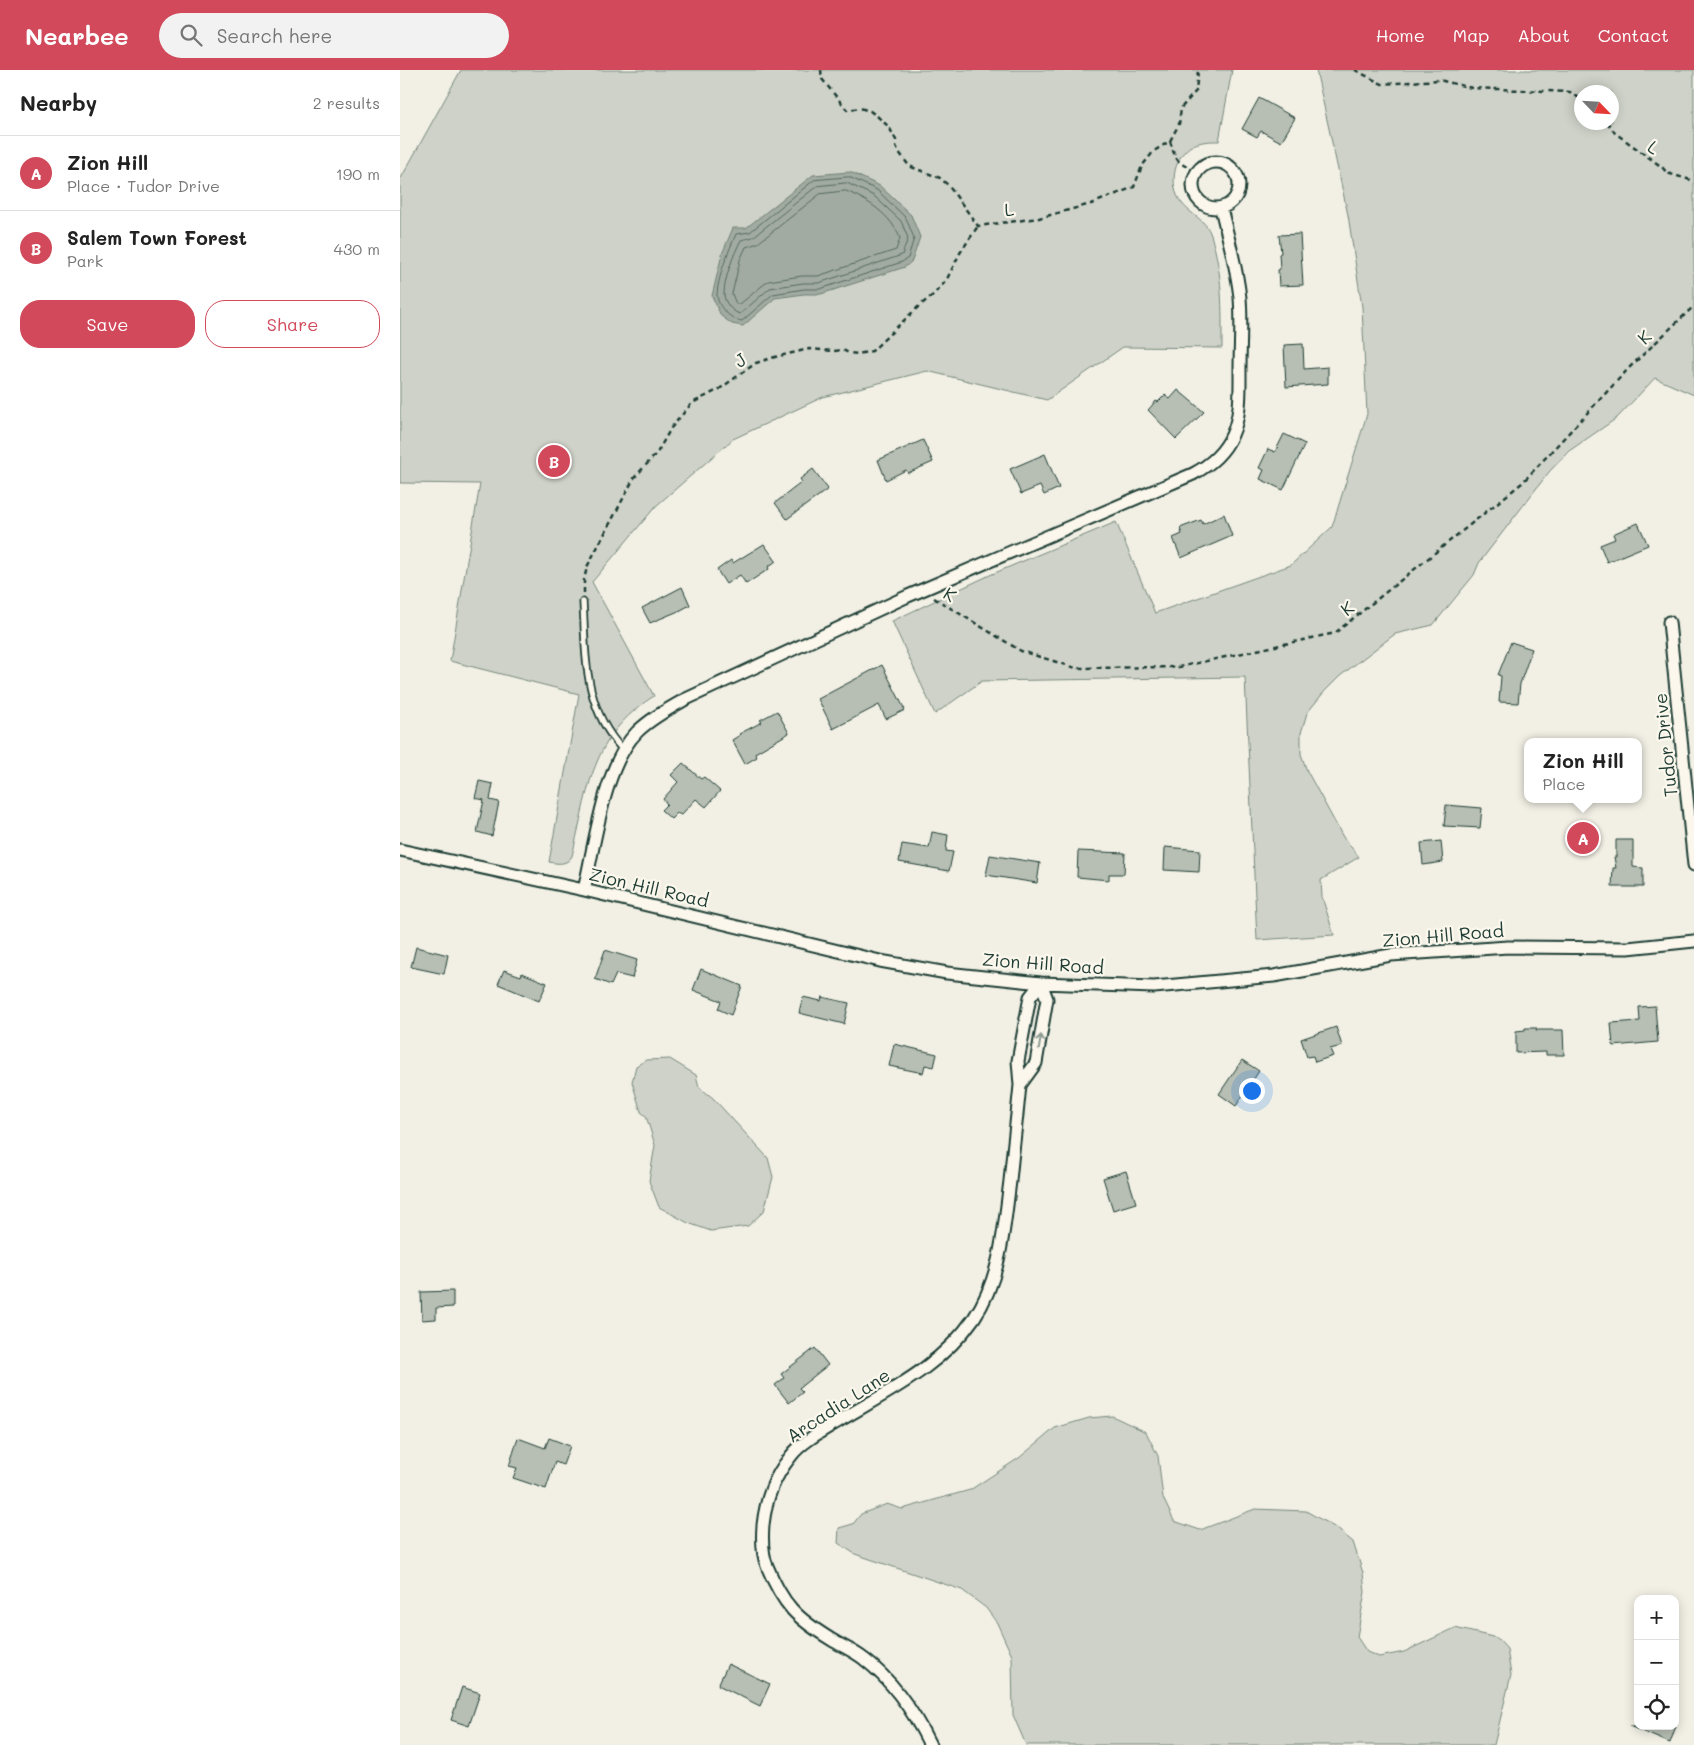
<!DOCTYPE html>
<meta charset="utf-8">
<style>
:root{--surface:#fff;--page:#f2f2f2;--text:#222;--muted:#767676;--line:#e0e0e0;--accent:#d1495b}
body{margin:0;font-family:Mali,sans-serif;background:var(--page);color:var(--text)}
.controls{position:absolute;right:15px;bottom:15px;display:grid;overflow:hidden;border-radius:10px;box-shadow:0 2px 12px #0003}
.controls button{width:45px;height:45px;display:grid;place-items:center;padding:0;border:0;border-bottom:1px solid var(--line);background:var(--surface);color:var(--text);font:25px sans-serif}
.compass{position:absolute;left:1174px;top:15px;width:45px;height:45px;border-radius:50%;background:var(--surface);box-shadow:0 2px 12px #0003;rotate:115deg}
.you{position:absolute;left:851px;top:1020px;width:18px;height:18px;margin:-12px;border:4px solid #fff;border-radius:50%;background:#1a73e8;box-shadow:0 0 0 8px #1a73e833}
.badge{display:grid;place-items:center;width:32px;height:32px;border-radius:50%;background:var(--accent);color:#fff;font-size:16px;font-weight:700}
.pin{position:absolute;translate:-50% -50%;border:2px solid #fff;box-shadow:0 1px 5px #0006}
.popup{position:absolute;left:1124px;top:668px;width:118px;height:65px;box-sizing:border-box;display:grid;place-content:center;border-radius:10px;background:var(--surface);filter:drop-shadow(0 1px 4px #0005);font-size:16px;white-space:nowrap;color:var(--muted)}
.popup b{font-size:19px;color:var(--text)}
.popup::after{content:'';position:absolute;left:50%;top:100%;margin-left:-10px;border:10px solid transparent;border-top-color:var(--surface)}
.list{margin:0;padding:0;list-style:none}
h2{display:flex;justify-content:space-between;align-items:center;height:65px;margin:0;padding:0 20px;font-size:21px}
h2 small{font-size:16px;font-weight:400;color:var(--muted)}
.list li{display:grid;grid-template-columns:32px 1fr auto;gap:15px;align-items:center;box-sizing:border-box;height:75px;padding:0 20px;border-top:1px solid var(--line)}
.list b{display:block;font-size:19px;white-space:nowrap}
.list p{margin:0;font-size:16px;white-space:nowrap;color:var(--muted)}
.list em{font-size:16px;font-style:normal;color:var(--muted)}
.actions{display:flex;gap:10px;padding:15px 20px}
.actions a{flex:1;padding:11px 0;border:1px solid var(--accent);border-radius:20px;text-align:center;font-size:18px;color:var(--accent)}
.actions .main{background:var(--accent);color:#fff}
.icon{flex:none;width:28px;height:28px;fill:none;stroke:currentColor;stroke-width:2;stroke-linecap:round;stroke-linejoin:round}
.map{position:relative;flex:none;width:1294px;height:1675px;overflow:hidden}
header{display:flex;align-items:center;gap:30px;box-sizing:border-box;height:70px;padding:0 25px;background:var(--accent);color:#fff}
header strong{font-size:24px}
nav{display:flex;gap:28px;margin-inline-start:auto;font-size:18px}
.search{width:350px;height:45px;background:var(--page);display:flex;align-items:center;gap:12px;box-sizing:border-box;padding:0 18px;border-radius:28px;color:var(--muted);font-size:19px}
main{display:flex}
aside{flex:1;background:var(--surface)}
.map>svg:first-child{display:block}
.green{fill:#cfd2c8;stroke:#77887e;fill-rule:evenodd}
.water{fill:#a2aba1;stroke:#6e7f75}
.lines{fill:none;stroke-linecap:round;stroke-linejoin:round}
.shore{stroke:#536960;stroke-width:1}
.building{fill:#b7beb3;stroke:#1f3d34}
.service-casing{stroke:#1f3d34;stroke-width:9}
.minor-casing{stroke:#1f3d34;stroke-width:15}
.path{stroke:#1f3d34;stroke-width:2.5;stroke-dasharray:5 4;stroke-linecap:butt}
.service{stroke:#fbf7ec;stroke-width:5.5}
.minor{stroke:#fbf7ec;stroke-width:11}
.oneway{stroke:#8d9a90}
.labels{text-anchor:middle;dominant-baseline:central;stroke-width:4.5;stroke-linejoin:round;paint-order:stroke}
.street-label{font-size:18px;fill:#1f3d34;stroke:#fbf7ec}
</style>
<header>
<strong>Nearbee</strong>
<div class="search"><svg class="icon" aria-label="search" viewBox="0 0 24 24"><circle cx="10" cy="10" r="6"/><path d="M15 15l6 6"/></svg>Search here</div>
<nav><a>Home</a><a>Map</a><a>About</a><a>Contact</a></nav>
</header>
<main>
<aside>
<h2>Nearby<small>2 results</small></h2>
<ul class="list">
<li><span class="badge">A</span><div><b>Zion Hill</b><p>Place · Tudor Drive</p></div><em>190 m</em></li>
<li><span class="badge">B</span><div><b>Salem Town Forest</b><p>Park</p></div><em>430 m</em></li>
</ul>
<div class="actions"><a class="main">Save</a><a>Share</a></div>
</aside>
<div class="map">
<svg width="1294" height="1675" viewBox="0 0 1294 1675">
<rect width="100%" height="100%" fill="#f2f0e5"/>
<filter id="ink" filterUnits="userSpaceOnUse"><feTurbulence type="fractalNoise" baseFrequency=".02" numOctaves="2"/><feDisplacementMap in="SourceGraphic" scale="10" xChannelSelector="R" yChannelSelector="G"/><feConvolveMatrix kernelMatrix="1 2 1 2 8 2 1 2 1" color-interpolation-filters="sRGB"/></filter>
<g filter="url(#ink)">
<path class="green" d="M61 0H832L819 71C810 71 802 71 793 75 774 85 768 115 781 132 790 145 806 149 811 165 823 205 822 237 822 278L723 277 647 330 527 301 423 327 333 369 256 436 192 512 254 626C190 667 189 718 172 786 167 795 159 794 149 792L179 624 50 591 80 414 0 413V110Z
M916 0H1294V325L1255 308 1217 348 1169 381 1149 402 1079 493 1074 505 1033 555 995 564 940 606 924 622 907 643 901 663V684L907 701 943 767 959 787 921 810 922 827 934 865 857 870 845 607 582 611 535 644 492 551 590 505 716 452 755 543 891 495 932 457 967 344 962 237 948 145ZM1212 22V52H1182V22Z
M270 989 296 1005 299 1017 313 1028 368 1088 373 1107 364 1141 348 1156 311 1161 288 1153 259 1137 249 1111 255 1075 246 1046 241 1042 232 1012 236 996 246 990Z
M712 1346 746 1362 758 1386 763 1428 774 1451 800 1460 855 1439 906 1441 936 1458 953 1472 963 1503 965 1522 957 1567 967 1582 979 1587 1004 1582 1055 1558 1097 1568 1107 1579 1111 1605 1094 1675H626L613 1645 612 1586 597 1553 586 1538 562 1520 455 1484 438 1473 439 1458 453 1454 461 1444 487 1434 502 1439 570 1420 619 1388 655 1358 689 1348Z"/>
<path class="water" d="M450 102 480 116 511 145 520 167 512 191 505 197 421 224H404L375 228 343 256 332 254 321 246 312 226 322 184 333 158H346L413 105Z"/>
<g class="lines">
<path class="shore" d="M449 107 477 120 506 148 514 168 508 188 502 192 420 219H404L373 224 342 251C330 249 317 237 317 224 318 206 329 180 336 164L350 162 414 110Z
M447 113 474 126 501 151 508 168 502 185 419 213H403L370 218 340 244C332 242 324 232 324 224 324 209 334 183 341 170L353 167 417 116Z
M446 121C468 130 491 145 500 168L496 180 418 206H402L368 211 340 234H336L332 224 340 190 346 177 358 173 420 124Z"/>
</g>
<path class="building" d="M859 28 895 48 881 72 861 61 857 67 842 59Z
M900 164 903 215 879 216 878 200 880 199 879 184 881 183 879 165Z
M903 274 904 299 928 297V314L886 317 884 275Z
M778 320 804 342 776 369 748 340 756 331 758 332 765 325 770 329Z
M884 364 905 374 883 420 860 409 864 400 859 398 868 379 875 382Z
M523 370 533 392 508 403 506 400 486 410 478 390Z
M645 384 659 418 644 425 640 416 621 424 610 399Z
M413 399 428 419 387 449 375 433 402 412 400 409Z
M824 444 832 466 781 488 773 468 782 464 780 458 801 450 803 454Z
M1238 453 1248 475 1207 492 1200 475 1215 469 1213 464Z
M364 474 376 491 368 497 369 499 346 514 340 505 326 514 317 500 331 490 333 493Z
M282 517 290 535 281 540 250 553 242 538Z
M1111 572 1132 579 1120 614 1118 633 1099 632 1101 606 1098 605Z
M482 595 505 640 486 649 479 635 433 659 418 629Z
M377 641 389 663 355 683 357 687 345 694 332 670 340 665 339 664 362 652 360 650Z
M283 693 301 709 304 707 320 721 306 737 296 729 281 745 277 743 271 749 261 740 267 734 263 729 278 712 271 705Z
M79 711 93 714 90 730 99 732 92 766 77 762 84 730 75 728Z
M1046 735 1082 738 1080 758 1044 756Z
M532 762 548 765 546 781 553 782 549 801 499 792 502 774 529 778Z
M1216 770H1233V797L1243 798V817H1212L1213 798H1216L1214 787H1216Z
M1041 771 1043 792 1023 795 1021 773Z
M765 777 800 780 799 802 764 800Z
M678 781 725 783 724 804H709V810L677 807Z
M590 785 640 793 637 813 586 805Z
M16 877 48 885 44 904 11 897Z
M205 880 237 890 232 908 216 904 211 915 195 909Z
M301 899 342 916 331 945 318 939 321 931 293 920Z
M104 900 121 906 122 903 147 913 139 931 98 914Z
M403 927 421 931 422 927 449 933 444 954 399 943Z
M1255 936 1258 972 1213 976 1211 953 1240 951 1239 937Z
M936 957 942 976 930 979 933 986 915 992 913 986 907 987 901 969Z
M1125 958H1137L1136 960H1163L1164 985H1146V982L1116 983V961L1125 960Z
M494 974 537 984 534 997 525 995 523 1003 489 996Z
M842 990 859 1001 836 1036 819 1024Z
M726 1101 736 1133 713 1140 703 1108Z
M53 1221V1237L36 1238V1249L22 1250 21 1222Z
M415 1278 428 1295 399 1318 403 1322 389 1333 375 1315 384 1308 381 1304Z
M118 1368 145 1378 149 1368 170 1376 163 1395 155 1392 146 1419 113 1408 117 1398 109 1396Z
M328 1594 370 1614 360 1636 318 1615Z
M62 1617 80 1623 69 1656 51 1650Z
M1229 1656H1276L1270 1673Z"/>
<g class="lines">
<g class="service-casing">
<path id="service" d="M183 532C186 587 183 637 223 680"/>
</g>
<g class="minor-casing">
<path id="minor" d="M793 115a23 23 0 1 1 46 0a23 23 0 1 1-46 0Z
M1269 552 1294 795
M0 780 184 820 480 891 547 903 641 913 754 917 874 906 991 885 1108 877 1228 878 1294 871
M184 820C195 774 204 695 237 662 250 649 267 640 284 630L508 526 793 404C810 395 824 383 832 365 841 345 840 321 840 300 840 276 842 252 840 228 837 197 828 168 821 138
M620 1015 636 993 647 929 641 913
M530 1675C514 1642 493 1611 464 1589 454 1581 442 1576 432 1570 396 1548 383 1535 367 1496 362 1484 362 1468 363 1455 366 1428 374 1407 391 1386 402 1371 426 1359 442 1349 491 1320 541 1296 574 1248 601 1208 604 1158 610 1111 613 1079 617 1047 620 1015L618 991 630 927 641 913"/>
</g>
<path class="path" d="M421 0 422 9 447 40 460 38 470 41 477 46 489 57 496 70V76L499 82 509 96 540 108 548 115 578 156 639 148 691 134 734 117 742 96 754 81 770 71 779 54 781 38 796 21 798 0
M955 0 982 14 1039 10 1072 18 1170 22 1182 30
M1207 52 1215 63 1262 97 1267 103 1294 111
M770 71C776 91 777 93 796 101
M184 523V510L187 497 234 408 257 383 271 358 292 333 318 320 356 293 371 288 409 279 434 281 443 280 449 283 458 284 472 281 518 237 533 225 546 211 560 183 578 156
M534 528 621 581 676 598 779 597 935 563 1122 413 1230 297 1294 236"/>
<use href="#service" class="service"/>
<use href="#minor" class="minor"/>
</g>
<defs><path id="oneway-shaft" d="M-6 0H5M1.5-3L5.5 0L1.5 3" fill="none" stroke-width="1.6" stroke-linecap="round" stroke-linejoin="round" transform="scale(1.25)"/></defs>
<use class="oneway" href="#oneway-shaft" transform="translate(640 972) rotate(-81)"/>
</g>
<g class="labels">
<g class="street-label">
<text transform="translate(1254 77) rotate(35)">L</text>
<text transform="translate(609 139) rotate(-7)">L</text>
<text transform="translate(1244 267) rotate(-44)">K</text>
<text transform="translate(340 290) rotate(-34)">J</text>
<text transform="translate(550 524) rotate(31)">K</text>
<text transform="translate(947 538) rotate(-38)">K</text>
<text transform="translate(1265 675) rotate(-96)">Tudor Drive</text>
<text transform="translate(249 817) rotate(13)">Zion Hill Road</text>
<text transform="translate(1043 865) rotate(-5)">Zion Hill Road</text>
<text transform="translate(643 893) rotate(4)">Zion Hill Road</text>
<text transform="translate(438 1335) rotate(-33)">Arcadia Lane</text>
</g>
</g>
</svg>
<div class="controls">
<button>+</button>
<button>−</button>
<button><svg class="icon" aria-label="locate" viewBox="0 0 24 24"><circle cx="12" cy="12" r="6"/><path d="M12 2v4M12 18v4M2 12h4M18 12h4"/></svg></button>
</div>
<svg class="compass" viewBox="-18 -18 36 36"><path d="M0-13l5 13h-10z" fill="#e53935"/><path d="M0 13l5-13h-10z" fill="#767676"/></svg>
<div class="you"></div>
<div class="pin badge" style="left:1183px;top:768px">A</div>
<div class="popup"><b>Zion Hill</b>Place</div>
<div class="pin badge" style="left:154px;top:391px">B</div>
</div>
</main>
